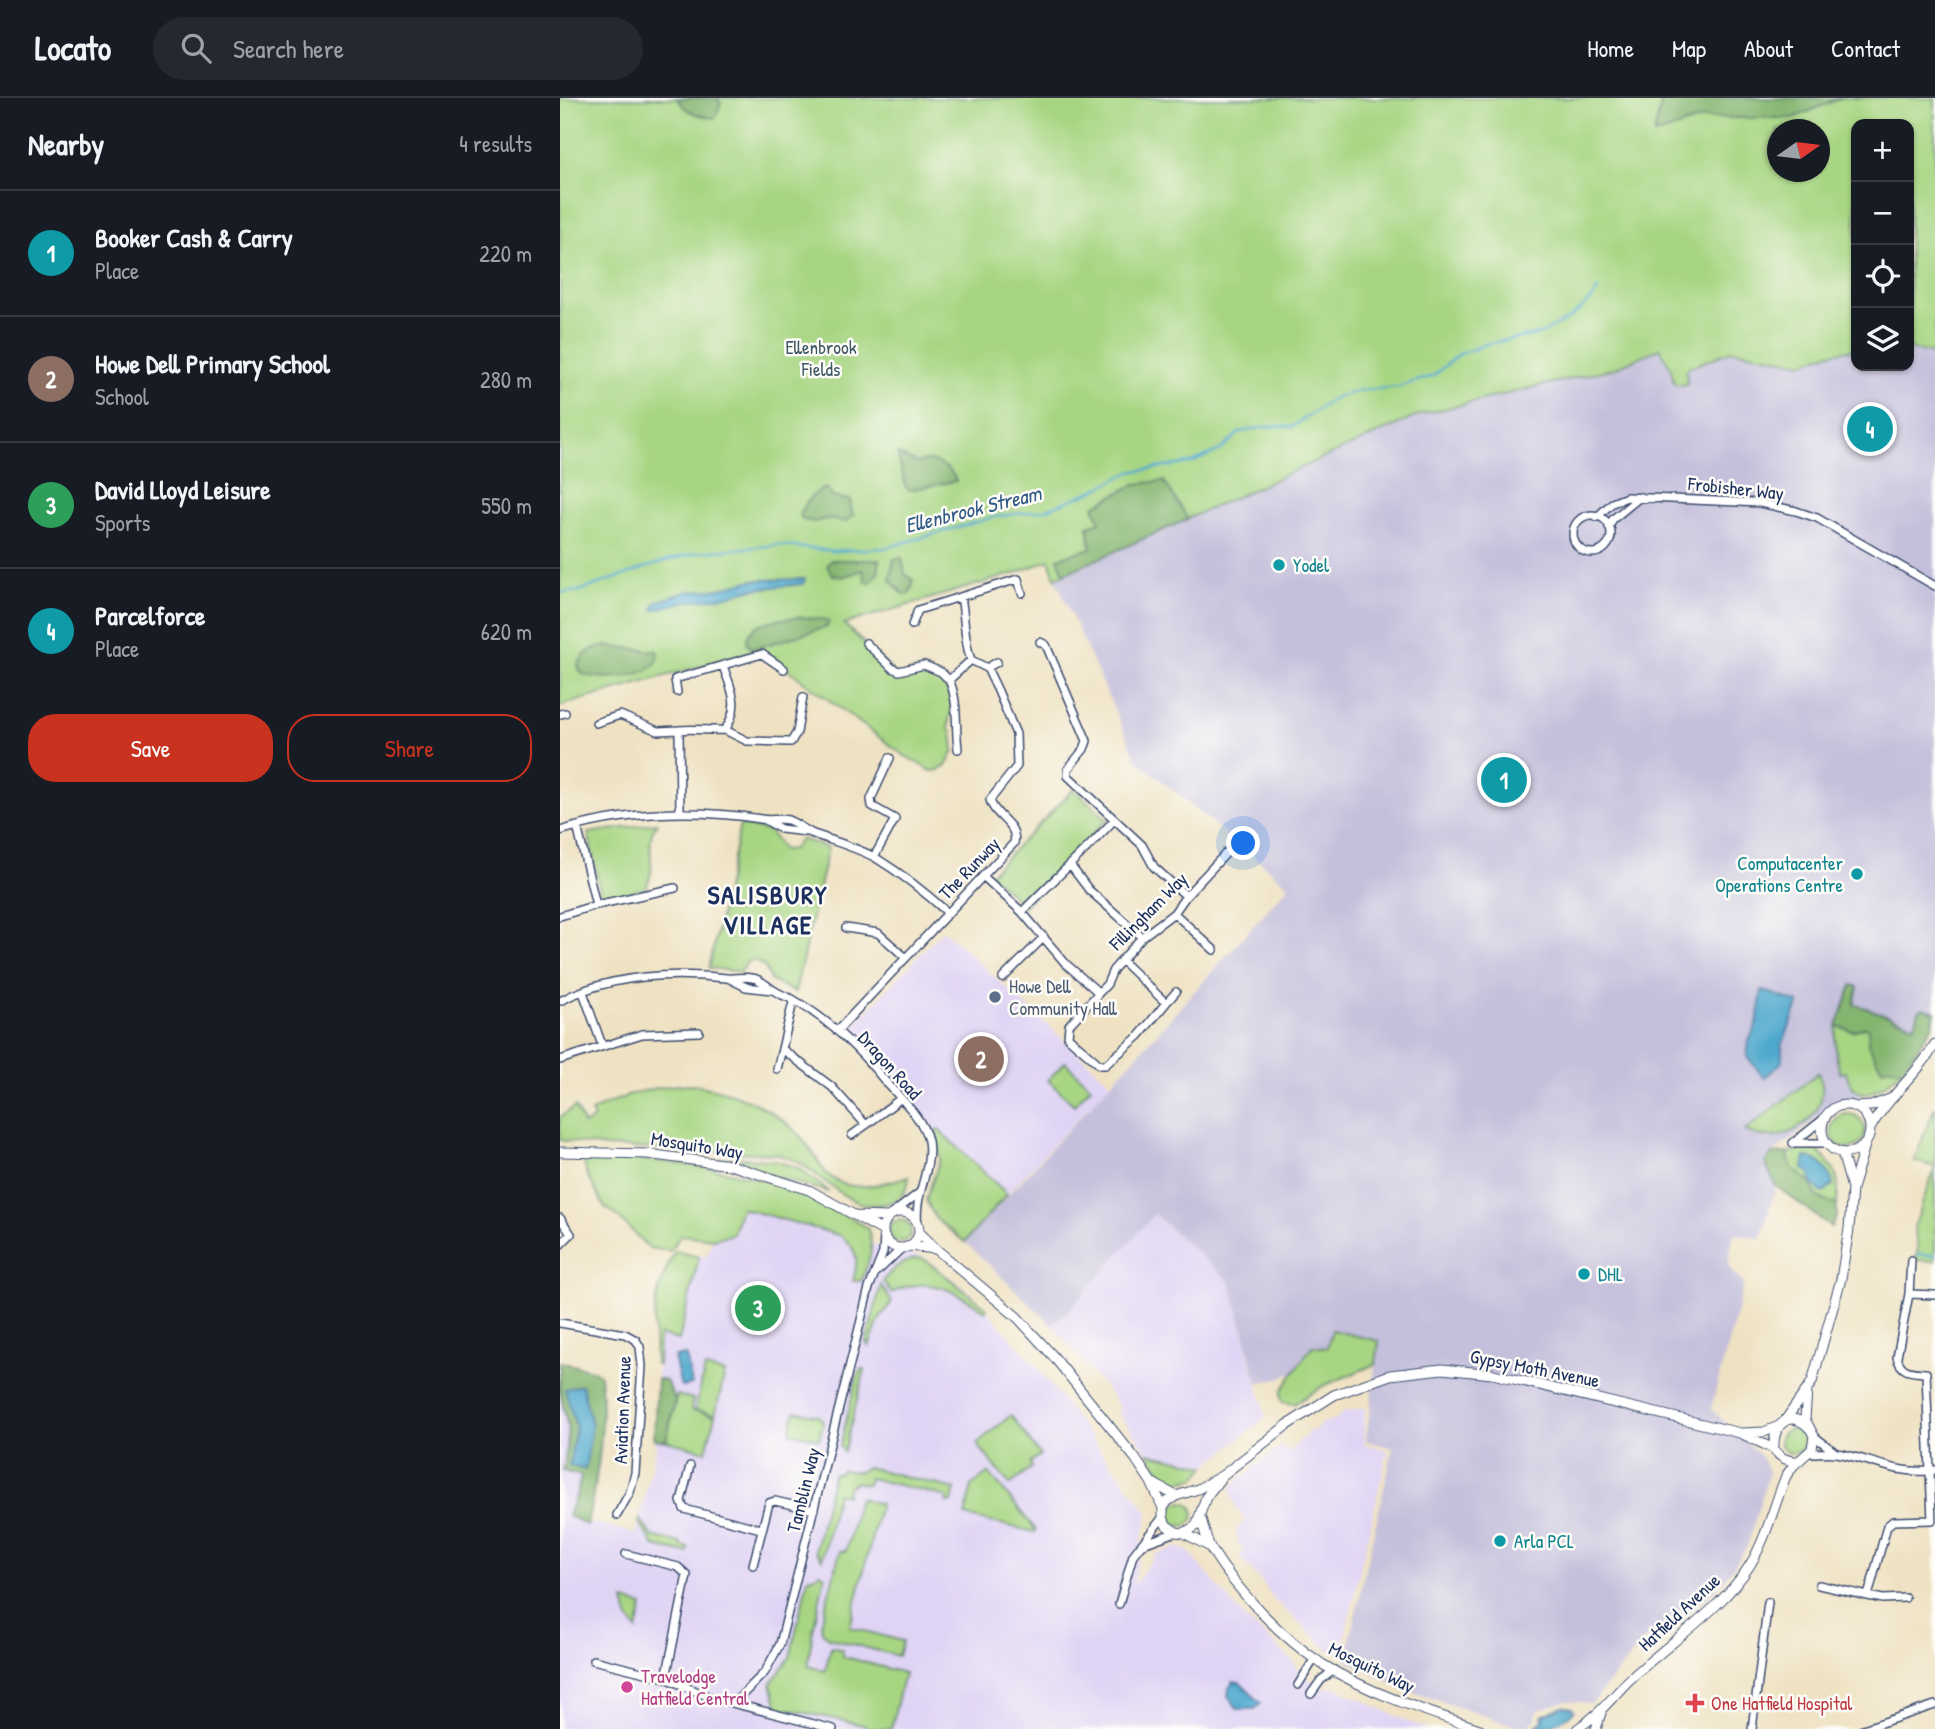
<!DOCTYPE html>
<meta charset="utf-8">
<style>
:root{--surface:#171b24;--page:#242831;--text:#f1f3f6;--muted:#9ea1a6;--line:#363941;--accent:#c8321e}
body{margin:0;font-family:"Patrick Hand",sans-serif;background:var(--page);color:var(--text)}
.controls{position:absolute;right:21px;top:21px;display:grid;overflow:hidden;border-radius:14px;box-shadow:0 2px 5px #0004}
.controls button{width:63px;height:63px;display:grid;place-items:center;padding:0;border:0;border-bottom:2px solid var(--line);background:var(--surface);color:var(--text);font:35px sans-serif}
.compass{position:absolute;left:1207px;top:21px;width:63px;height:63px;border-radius:50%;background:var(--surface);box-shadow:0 2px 5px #0004;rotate:76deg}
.you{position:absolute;left:684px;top:746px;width:24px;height:24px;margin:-18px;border:5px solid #fff;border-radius:50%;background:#1a73e8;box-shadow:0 0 0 10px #1a73e833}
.badge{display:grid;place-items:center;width:46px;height:46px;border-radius:50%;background:var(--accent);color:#fff;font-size:23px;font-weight:700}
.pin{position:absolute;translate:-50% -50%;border:4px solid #fff;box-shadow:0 2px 7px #0006}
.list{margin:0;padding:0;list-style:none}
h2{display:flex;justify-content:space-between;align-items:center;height:91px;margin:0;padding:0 28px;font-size:30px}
h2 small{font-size:23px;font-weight:400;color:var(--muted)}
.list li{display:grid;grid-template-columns:46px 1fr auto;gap:21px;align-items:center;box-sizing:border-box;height:126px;padding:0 28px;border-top:2px solid var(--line)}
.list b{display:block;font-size:26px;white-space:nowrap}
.list p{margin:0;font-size:23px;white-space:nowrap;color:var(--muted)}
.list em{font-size:23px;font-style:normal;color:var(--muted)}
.actions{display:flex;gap:14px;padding:21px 28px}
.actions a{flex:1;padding:16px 0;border:2px solid var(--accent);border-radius:28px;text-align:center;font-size:24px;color:var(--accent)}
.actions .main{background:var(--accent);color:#fff}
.icon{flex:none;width:38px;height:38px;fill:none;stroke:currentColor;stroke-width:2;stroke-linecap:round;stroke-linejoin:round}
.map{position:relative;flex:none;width:1375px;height:1631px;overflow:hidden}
header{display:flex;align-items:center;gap:42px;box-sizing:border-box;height:98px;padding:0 35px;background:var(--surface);border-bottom:2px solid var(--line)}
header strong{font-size:33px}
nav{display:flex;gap:38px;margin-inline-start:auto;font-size:24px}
.search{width:490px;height:63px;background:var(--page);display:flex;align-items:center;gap:18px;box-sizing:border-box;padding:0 24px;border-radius:38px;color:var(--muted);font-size:26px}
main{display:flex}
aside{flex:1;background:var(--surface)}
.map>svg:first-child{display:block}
.built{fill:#e0d4f4}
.industrial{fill:#c4c0db}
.green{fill:#a7d582;stroke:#618270;stroke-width:2;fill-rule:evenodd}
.forest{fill:#85b670;stroke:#507267;stroke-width:2}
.water{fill:#50a9cd;stroke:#366c96;stroke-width:2}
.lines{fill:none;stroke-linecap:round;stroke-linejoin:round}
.stream{stroke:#50a9cd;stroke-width:2.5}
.minor-casing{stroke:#3b4a6d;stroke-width:10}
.tertiary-casing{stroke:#3b4a6d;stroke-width:11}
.minor{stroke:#fff;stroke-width:7}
.tertiary{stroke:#fff;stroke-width:9}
.culture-dot{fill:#0f9aa8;stroke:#fdfcf7;stroke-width:2.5}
.service-dot{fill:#5c6f8a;stroke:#fdfcf7;stroke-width:2.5}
.hotel-dot{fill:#d1479c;stroke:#fdfcf7;stroke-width:2.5}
.health-dot{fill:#e0444e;stroke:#fdfcf7;stroke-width:2.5}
.labels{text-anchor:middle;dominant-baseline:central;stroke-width:5;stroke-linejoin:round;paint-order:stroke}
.park-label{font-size:19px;fill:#3e5867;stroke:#fdfcf7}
.street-label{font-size:19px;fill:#1b2f5e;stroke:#fdfcf7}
.culture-label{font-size:19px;fill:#0d838f;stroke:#fdfcf7;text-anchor:start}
.service-label{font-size:19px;fill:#4e5e75;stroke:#fdfcf7;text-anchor:start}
.hotel-label{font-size:19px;fill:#b23c85;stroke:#fdfcf7;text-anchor:start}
.health-label{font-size:19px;fill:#be3a42;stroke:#fdfcf7;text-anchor:start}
.water-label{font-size:21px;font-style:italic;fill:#2e5a85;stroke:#fdfcf7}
.district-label{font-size:26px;font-weight:bold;letter-spacing:2px;fill:#1b2f5e;stroke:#fdfcf7}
</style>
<header>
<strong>Locato</strong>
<div class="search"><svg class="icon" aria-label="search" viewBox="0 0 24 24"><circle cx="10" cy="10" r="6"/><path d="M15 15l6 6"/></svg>Search here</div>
<nav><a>Home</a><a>Map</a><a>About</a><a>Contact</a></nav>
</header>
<main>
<aside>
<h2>Nearby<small>4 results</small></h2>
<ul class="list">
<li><span class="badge" style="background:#0f9aa8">1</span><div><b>Booker Cash &amp; Carry</b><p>Place</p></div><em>220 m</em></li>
<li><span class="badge" style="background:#8d6e63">2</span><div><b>Howe Dell Primary School</b><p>School</p></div><em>280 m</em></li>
<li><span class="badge" style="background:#2e9e5b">3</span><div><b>David Lloyd Leisure</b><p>Sports</p></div><em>550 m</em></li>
<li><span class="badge" style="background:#0f9aa8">4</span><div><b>Parcelforce</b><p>Place</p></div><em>620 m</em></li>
</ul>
<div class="actions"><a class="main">Save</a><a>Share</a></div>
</aside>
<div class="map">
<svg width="1375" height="1631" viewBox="0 0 1375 1631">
<rect width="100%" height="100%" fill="#fdfcf7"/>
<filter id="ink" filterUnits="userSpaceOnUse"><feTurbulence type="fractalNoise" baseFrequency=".0143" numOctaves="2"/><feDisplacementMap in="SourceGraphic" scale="14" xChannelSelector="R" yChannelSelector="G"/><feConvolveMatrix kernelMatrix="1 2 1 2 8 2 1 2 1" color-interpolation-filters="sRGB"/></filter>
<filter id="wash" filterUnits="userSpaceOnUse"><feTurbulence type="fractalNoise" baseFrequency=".00686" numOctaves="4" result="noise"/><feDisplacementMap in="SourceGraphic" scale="28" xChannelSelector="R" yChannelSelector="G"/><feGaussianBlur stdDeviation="1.57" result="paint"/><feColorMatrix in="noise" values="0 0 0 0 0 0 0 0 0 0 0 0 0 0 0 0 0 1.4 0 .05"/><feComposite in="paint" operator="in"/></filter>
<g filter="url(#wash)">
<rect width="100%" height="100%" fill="#efe2c2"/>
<path class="built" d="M383 832 551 985 447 1096 378 1031 376 1033 294 931 296 925Z
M180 1110 365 1160 412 1196 479 1271 588 1415 573 1488 596 1456 619 1449 629 1454 683 1518 733 1563 736 1570 752 1583 766 1591 775 1589 846 1623 870 1631H0V1264L32 1272 40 1277 43 1303 40 1366 27 1427 37 1425 76 1436 96 1349 94 1341 99 1237 119 1154 139 1159 140 1156 147 1158 153 1141 173 1136Z
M593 1116 670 1184 706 1319 646 1368 588 1355 558 1314 559 1309 547 1292 491 1226 507 1215Z
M805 1309 804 1346 828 1352 781 1555 774 1550 771 1554 713 1501 703 1485 679 1459 684 1453 678 1446 676 1432 686 1422 676 1410 670 1391 676 1384 722 1347 729 1354 752 1331 754 1333 764 1323 767 1325 771 1321 774 1323 785 1312 788 1314Z"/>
<path class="industrial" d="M1100 250 1111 271 1114 286 1127 287 1126 271 1173 252 1244 265 1265 256 1296 251V268H1349V251L1375 256V920L1360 948 1343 972 1323 989 1265 1014 1212 1056 1205 1065 1216 1088 1201 1141 1174 1135 1168 1168 1184 1186 1151 1311 1200 1357 1209 1375 1187 1449 1163 1484 1135 1510 1086 1540 1032 1605 1005 1603 981 1611 976 1615 975 1622 964 1631 847 1592 785 1562 833 1350 806 1343 818 1243 767 1250 752 1248 735 1275 698 1286 670 1184 594 1116 507 1215 491 1226 405 1144 590 943 729 788 577 662 495 480 859 317 1055 270Z"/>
<path class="green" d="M0 0H1102L1095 36 1144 20H1233L1281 0H1375V256L1349 251V26H1296V251L1265 256 1244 265 1173 252 1126 271 1127 287 1114 286 1111 271 1100 250 1055 270 859 317 495 480 489 462 456 475 284 526 339 579 348 577 349 574 366 571 384 585 389 595 393 608 389 622V631L392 633 394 653 386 668 379 672 371 673 342 656 200 551 0 608ZM1218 32H1260V74H1218Z
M514 691 547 721 464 808 430 776Z
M97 725C95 729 93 732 92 735 86 754 98 769 85 791L46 799 41 796 28 735Z
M180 727 209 733 223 752 233 751 241 741 268 750 235 894 211 883 205 869 194 862 188 863 180 874 149 870Z
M1277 928 1292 933 1305 929 1308 930 1329 969 1343 972C1324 988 1297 1014 1286 974L1280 975C1275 958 1274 945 1277 928Z
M505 964 531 989 514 1007 488 982Z
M1258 975C1274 1006 1243 1036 1212 1039 1203 1040 1194 1036 1185 1033Z
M130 986C169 993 202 1003 232 1030 245 1041 252 1054 261 1068 282 1100 319 1087 349 1078 348 1091 344 1099 331 1104 294 1119 267 1080 238 1064 232 1061 224 1059 217 1056L46 1049 0 1042V1019L15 1009 24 1027 34 1020 31 1014C68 995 89 989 130 986Z
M1375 1008V1163L1355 1162 1358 1151 1354 1130 1375 1069 1354 1063Z
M1271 1033a17 17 0 1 1 34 0a17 17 0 1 1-34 0Z
M378 1031 447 1096 405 1144 376 1121 366 1102 380 1061 376 1033Z
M1247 1050 1256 1051C1276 1072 1281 1077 1277 1107L1257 1100 1249 1082C1234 1076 1229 1070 1228 1055Z
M173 1059 216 1063 238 1070 269 1094 158 1062Z
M54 1060C140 1065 237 1079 308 1131 315 1151 309 1164 301 1183H293C299 1162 298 1149 279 1137L181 1110 173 1136 153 1141 121 1137 110 1153 89 1150 53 1114 45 1110 27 1077 23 1061Z
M329 1133a11 11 0 1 1 22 0a11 11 0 1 1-22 0Z
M115 1153 139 1159 119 1242 99 1237 98 1267 95 1265C93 1216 92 1198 115 1153Z
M359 1160 364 1161 427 1210 425 1213C393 1191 368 1177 331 1195L323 1183C333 1169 343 1163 359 1160Z
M321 1187 332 1204 320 1220 309 1249 306 1244Z
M772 1232 819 1243 816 1266 763 1288 734 1306 723 1304 721 1299 722 1292 752 1248 767 1250Z
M145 1270 165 1275 155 1317 135 1312Z
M302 1271H305L284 1354 280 1348 297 1278Z
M117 1297 133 1301 131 1312 155 1318 146 1353 106 1343Z
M235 1313 259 1318 263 1324 259 1341 230 1334Z
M451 1317 480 1357 470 1365 472 1369 450 1387 417 1346Z
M1220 1343a12 12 0 1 1 24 0a12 12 0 1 1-24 0Z
M588 1355 646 1368 636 1380 618 1384 602 1375Z
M307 1369 395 1391 392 1404 386 1405 387 1399 309 1380 307 1387 296 1384 288 1389 286 1397 277 1395 262 1461 255 1452 273 1376 282 1374V1372L299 1374Z
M429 1375 476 1432 475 1434 405 1418 412 1387Z
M299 1400 320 1406 290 1529 342 1543 338 1558 269 1540 262 1533 261 1526 280 1453H286Z
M610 1416a12 12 0 1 1 24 0a12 12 0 1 1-24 0Z
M80 1421 92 1438 121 1445V1448L129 1450 127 1455 94 1448 79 1424Z
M259 1474 265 1478 252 1537 248 1568 265 1573 271 1549 283 1552 282 1558 344 1575 331 1631H309L303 1627 218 1609 211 1586 230 1559 248 1480 256 1478Z
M64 1503 83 1508 77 1532 68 1519Z"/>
<path class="forest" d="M117 0H156L161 5 155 20C139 18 126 15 117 0Z
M1102 0H1281L1233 20H1144L1094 37Z
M337 356 357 365C371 359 391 368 396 383L349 392 346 390Z
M604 383 628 421 504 476 498 460 531 450 528 428 540 424 534 408 575 386Z
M266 390 273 399 290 402 293 418 285 424 266 421 254 424 243 422 240 417C246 404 252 395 266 390Z
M342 460 345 476 353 482 352 491 347 497 342 495 330 482 334 461Z
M271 462H320L318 475 310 485 306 484 303 472 282 479 273 477 267 468Z
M241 519 269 522 267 529 192 551 187 545C187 521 224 521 241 519Z
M45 548 97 553C107 581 35 584 21 575L18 567C25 555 31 549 45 548Z
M1292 887 1298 889 1294 906 1355 927 1359 913 1363 910 1375 914 1373 927 1343 972 1329 969 1322 971 1308 947V930L1305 929 1292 933 1277 928Z
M1228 1055C1230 1072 1235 1074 1249 1082L1257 1099 1277 1107V1118L1271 1129 1216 1088 1205 1065 1212 1056Z
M0 1264 32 1272 40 1277C46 1331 38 1375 27 1427L8 1417 17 1395 21 1378 3 1373 7 1349 8 1329 0 1294Z
M97 1281 106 1283 115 1301 106 1343 94 1341Z"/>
<path class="water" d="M245 481 243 486 193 491 163 499 123 504 93 512 96 504 126 494 158 491 193 482Z
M1202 892 1239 905 1222 947V964L1204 980 1187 958 1189 943 1197 926Z
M1245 1059C1260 1060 1270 1073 1273 1087L1262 1095 1253 1086 1250 1075 1243 1071Z
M126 1257 132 1287 121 1289 114 1259Z
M22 1287 32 1328 25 1372 9 1367 16 1329 5 1291Z
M673 1584 680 1585 701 1605 695 1611H678L668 1598 669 1590Z
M1002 1608 1012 1610 1014 1613C1007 1622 993 1626 982 1630L977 1627 983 1623 982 1618Z"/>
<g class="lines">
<path class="stream" d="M0 495 19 493 105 463 141 454 220 447 273 453 325 450 434 419 485 412 535 392 570 374 631 365 662 351 680 334 710 328 732 329 776 299 803 292 838 289 873 278 898 257 926 246 981 236 1010 220 1033 200 1038 191
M1357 1156 1375 1157"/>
</g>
</g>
<g filter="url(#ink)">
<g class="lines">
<g class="minor-casing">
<path id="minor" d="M1013 436a19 19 0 1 1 38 0a19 19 0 1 1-38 0Z
M1037 419 1052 405 1067 399 1200 405 1236 413 1257 420 1375 488
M1049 429 1053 421 1080 399
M352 527 358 512 458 481 462 495
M480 544 486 547 527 643 524 651 508 671V678L582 747 594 769 626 798
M306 545 332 570 339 573 364 567 381 574 389 582
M427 570 437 564
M117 594 115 581 202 556 224 571
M0 616 5 615
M36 625 60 617 98 633 119 632
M165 632 187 643 231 644 237 634 243 599
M398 651C395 628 399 603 389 582L411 562
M120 714 119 632C134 630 149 633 165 632 181 607 172 593 163 568
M205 722 221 731 246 734
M17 728 36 807
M0 733C66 713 134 711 201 721 210 723 219 720 228 722 236 725 243 731 251 735 272 743 296 749 316 760 342 776 366 795 388 815
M314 759 335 721 312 708 311 701 330 660
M510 767 529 792 582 839
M424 779 462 814 506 866 538 894
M462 814C492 783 525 754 554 722
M614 815 654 852
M0 818 36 807 115 790
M286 830 318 835 345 859
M561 862 606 905 579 938 545 967H540L508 939 509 927 547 886 553 872 582 839 614 815 626 798 669 752
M443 880 484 839
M170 881 186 889 212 892
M23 894 42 947
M0 903C50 877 111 874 166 880 174 881 184 878 192 880 202 881 207 889 215 893 221 897 228 899 234 902 269 922 300 952 325 983 339 999 364 1021 368 1043 373 1071 353 1098 358 1126
M235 903 232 908 222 951 272 989 306 1027 340 1001
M606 905 616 894
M277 933 454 745C459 726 434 719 430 702L457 668 456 636 438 593 427 570 411 562C404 544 405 519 401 499
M0 962 82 936 139 934
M217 971 222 951
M292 1037 306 1027
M1233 1045 1266 1019
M1233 1045H1266
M333 1115 359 1095
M0 1120 11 1136 0 1147
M319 1172 341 1151
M1349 1196 1351 1162
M0 1225 65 1236 76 1242 80 1249 82 1268 75 1375 70 1394 57 1417
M1254 1338 1276 1355
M1250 1355C1259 1355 1269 1354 1277 1355 1312 1361 1338 1378 1375 1372
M130 1368 121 1403 124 1411 201 1431
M583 1446 616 1434
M66 1456 118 1469 127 1477 106 1580
M193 1467 209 1405 215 1403 254 1412
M1259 1487 1308 1498 1327 1428 1333 1423 1372 1422 1366 1275C1352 1274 1341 1275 1337 1259L1349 1196 1375 1197
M1308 1498 1323 1501 1345 1500
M559 1506 573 1457 603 1419
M33 1562 106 1580 149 1599 273 1631
M738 1587 755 1560
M751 1596 761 1582 774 1572
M175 1604 205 1574 220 1546 309 1190 323 1155 324 1138
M1192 1631 1208 1504
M1303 1631 1375 1607"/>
</g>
<g class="tertiary-casing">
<path id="tertiary" d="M1262 1031a24 24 0 1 1 48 0a24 24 0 1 1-48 0Z
M1297 1009 1311 1008 1330 1001
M1311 1029C1328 998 1358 977 1375 946
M0 1054 87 1056 170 1067 249 1092 323 1133
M1282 1055 1292 1090
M323 1132a18 18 0 1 1 36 0a18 18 0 1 1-36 0Z
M297 1118 327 1119
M359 1134 376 1151 457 1219 494 1259 575 1360 591 1384 603 1410
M349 1148 376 1151
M1224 1324 1252 1284 1281 1181 1289 1131 1292 1091 1305 1047
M1182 1335 1204 1334 1219 1328
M1239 1363C1227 1363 1221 1361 1214 1351 1212 1327 1230 1310 1249 1330
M591 1384 616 1398
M641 1421C644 1430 646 1442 651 1451 678 1494 720 1538 762 1566 808 1595 868 1614 920 1631
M624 1435 636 1428 646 1399 660 1381
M650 1449 624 1435 616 1434 606 1427 603 1419V1410L608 1403 616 1398 638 1391 663 1377 727 1327 774 1297 830 1277 882 1271 933 1276 1180 1335 1214 1351
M1017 1631C1040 1616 1049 1603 1067 1584 1106 1546 1161 1513 1190 1467 1207 1439 1214 1407 1226 1378L1233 1368 1252 1351 1254 1338 1245 1321 1247 1292
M1036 1631 1041 1615"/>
</g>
<use href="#minor" class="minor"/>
<use href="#tertiary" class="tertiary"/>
</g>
</g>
<g class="culture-dot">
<circle cx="719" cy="467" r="7"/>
<circle cx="1297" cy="776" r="7"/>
<circle cx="1024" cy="1176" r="7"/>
<circle cx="940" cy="1443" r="7"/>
</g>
<circle class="service-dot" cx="435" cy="899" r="7"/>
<circle class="hotel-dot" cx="67" cy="1589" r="7"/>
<path class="health-dot" d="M1131.5 1594.5h7v7h7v7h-7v7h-7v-7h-7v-7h7z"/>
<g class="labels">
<g class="park-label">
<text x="261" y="249">Ellenbrook<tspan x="261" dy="22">Fields</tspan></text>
</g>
<g class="street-label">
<text transform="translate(1176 390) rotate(6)">Frobisher Way</text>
<text transform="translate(409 770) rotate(-46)">The Runway</text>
<text transform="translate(588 813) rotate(-45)">Fillingham Way</text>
<text transform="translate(330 967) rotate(48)">Dragon Road</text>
<text transform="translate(137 1047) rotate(9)">Mosquito Way</text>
<text transform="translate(975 1270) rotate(11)">Gypsy Moth Avenue</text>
<text transform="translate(62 1312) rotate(-88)">Aviation Avenue</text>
<text transform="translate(243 1392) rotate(-76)">Tamblin Way</text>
<text transform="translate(1119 1514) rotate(-43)">Hatfield Avenue</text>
<text transform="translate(812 1569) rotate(26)">Mosquito Way</text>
</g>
<g class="culture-label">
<text x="733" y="467">Yodel</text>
<text x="1283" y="765" text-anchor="end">Computacenter<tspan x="1283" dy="22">Operations Centre</tspan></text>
<text x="1038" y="1176">DHL</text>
<text x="954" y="1443">Arla PCL</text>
</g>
<g class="service-label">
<text x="449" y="888">Howe Dell<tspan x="449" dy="22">Community Hall</tspan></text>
</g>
<g class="hotel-label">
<text x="81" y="1578">Travelodge<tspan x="81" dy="22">Hatfield Central</tspan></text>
</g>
<g class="health-label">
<text x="1151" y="1605">One Hatfield Hospital</text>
</g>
<g class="water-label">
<text transform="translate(413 411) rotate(-14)">Ellenbrook Stream</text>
</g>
<g class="district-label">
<text x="208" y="796">SALISBURY<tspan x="208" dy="30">VILLAGE</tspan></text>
</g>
</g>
</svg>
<div class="controls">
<button>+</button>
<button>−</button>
<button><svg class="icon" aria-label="locate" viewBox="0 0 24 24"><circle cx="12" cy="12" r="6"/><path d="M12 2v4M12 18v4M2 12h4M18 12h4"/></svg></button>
<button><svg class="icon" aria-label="layers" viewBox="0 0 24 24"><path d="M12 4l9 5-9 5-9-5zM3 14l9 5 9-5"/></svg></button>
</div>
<svg class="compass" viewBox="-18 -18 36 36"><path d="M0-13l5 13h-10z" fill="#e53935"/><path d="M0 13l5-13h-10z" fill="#9ea1a6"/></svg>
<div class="you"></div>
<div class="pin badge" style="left:944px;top:682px;background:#0f9aa8">1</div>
<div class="pin badge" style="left:421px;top:961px;background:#8d6e63">2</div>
<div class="pin badge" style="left:198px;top:1210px;background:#2e9e5b">3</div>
<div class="pin badge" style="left:1310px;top:331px;background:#0f9aa8">4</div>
</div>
</main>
